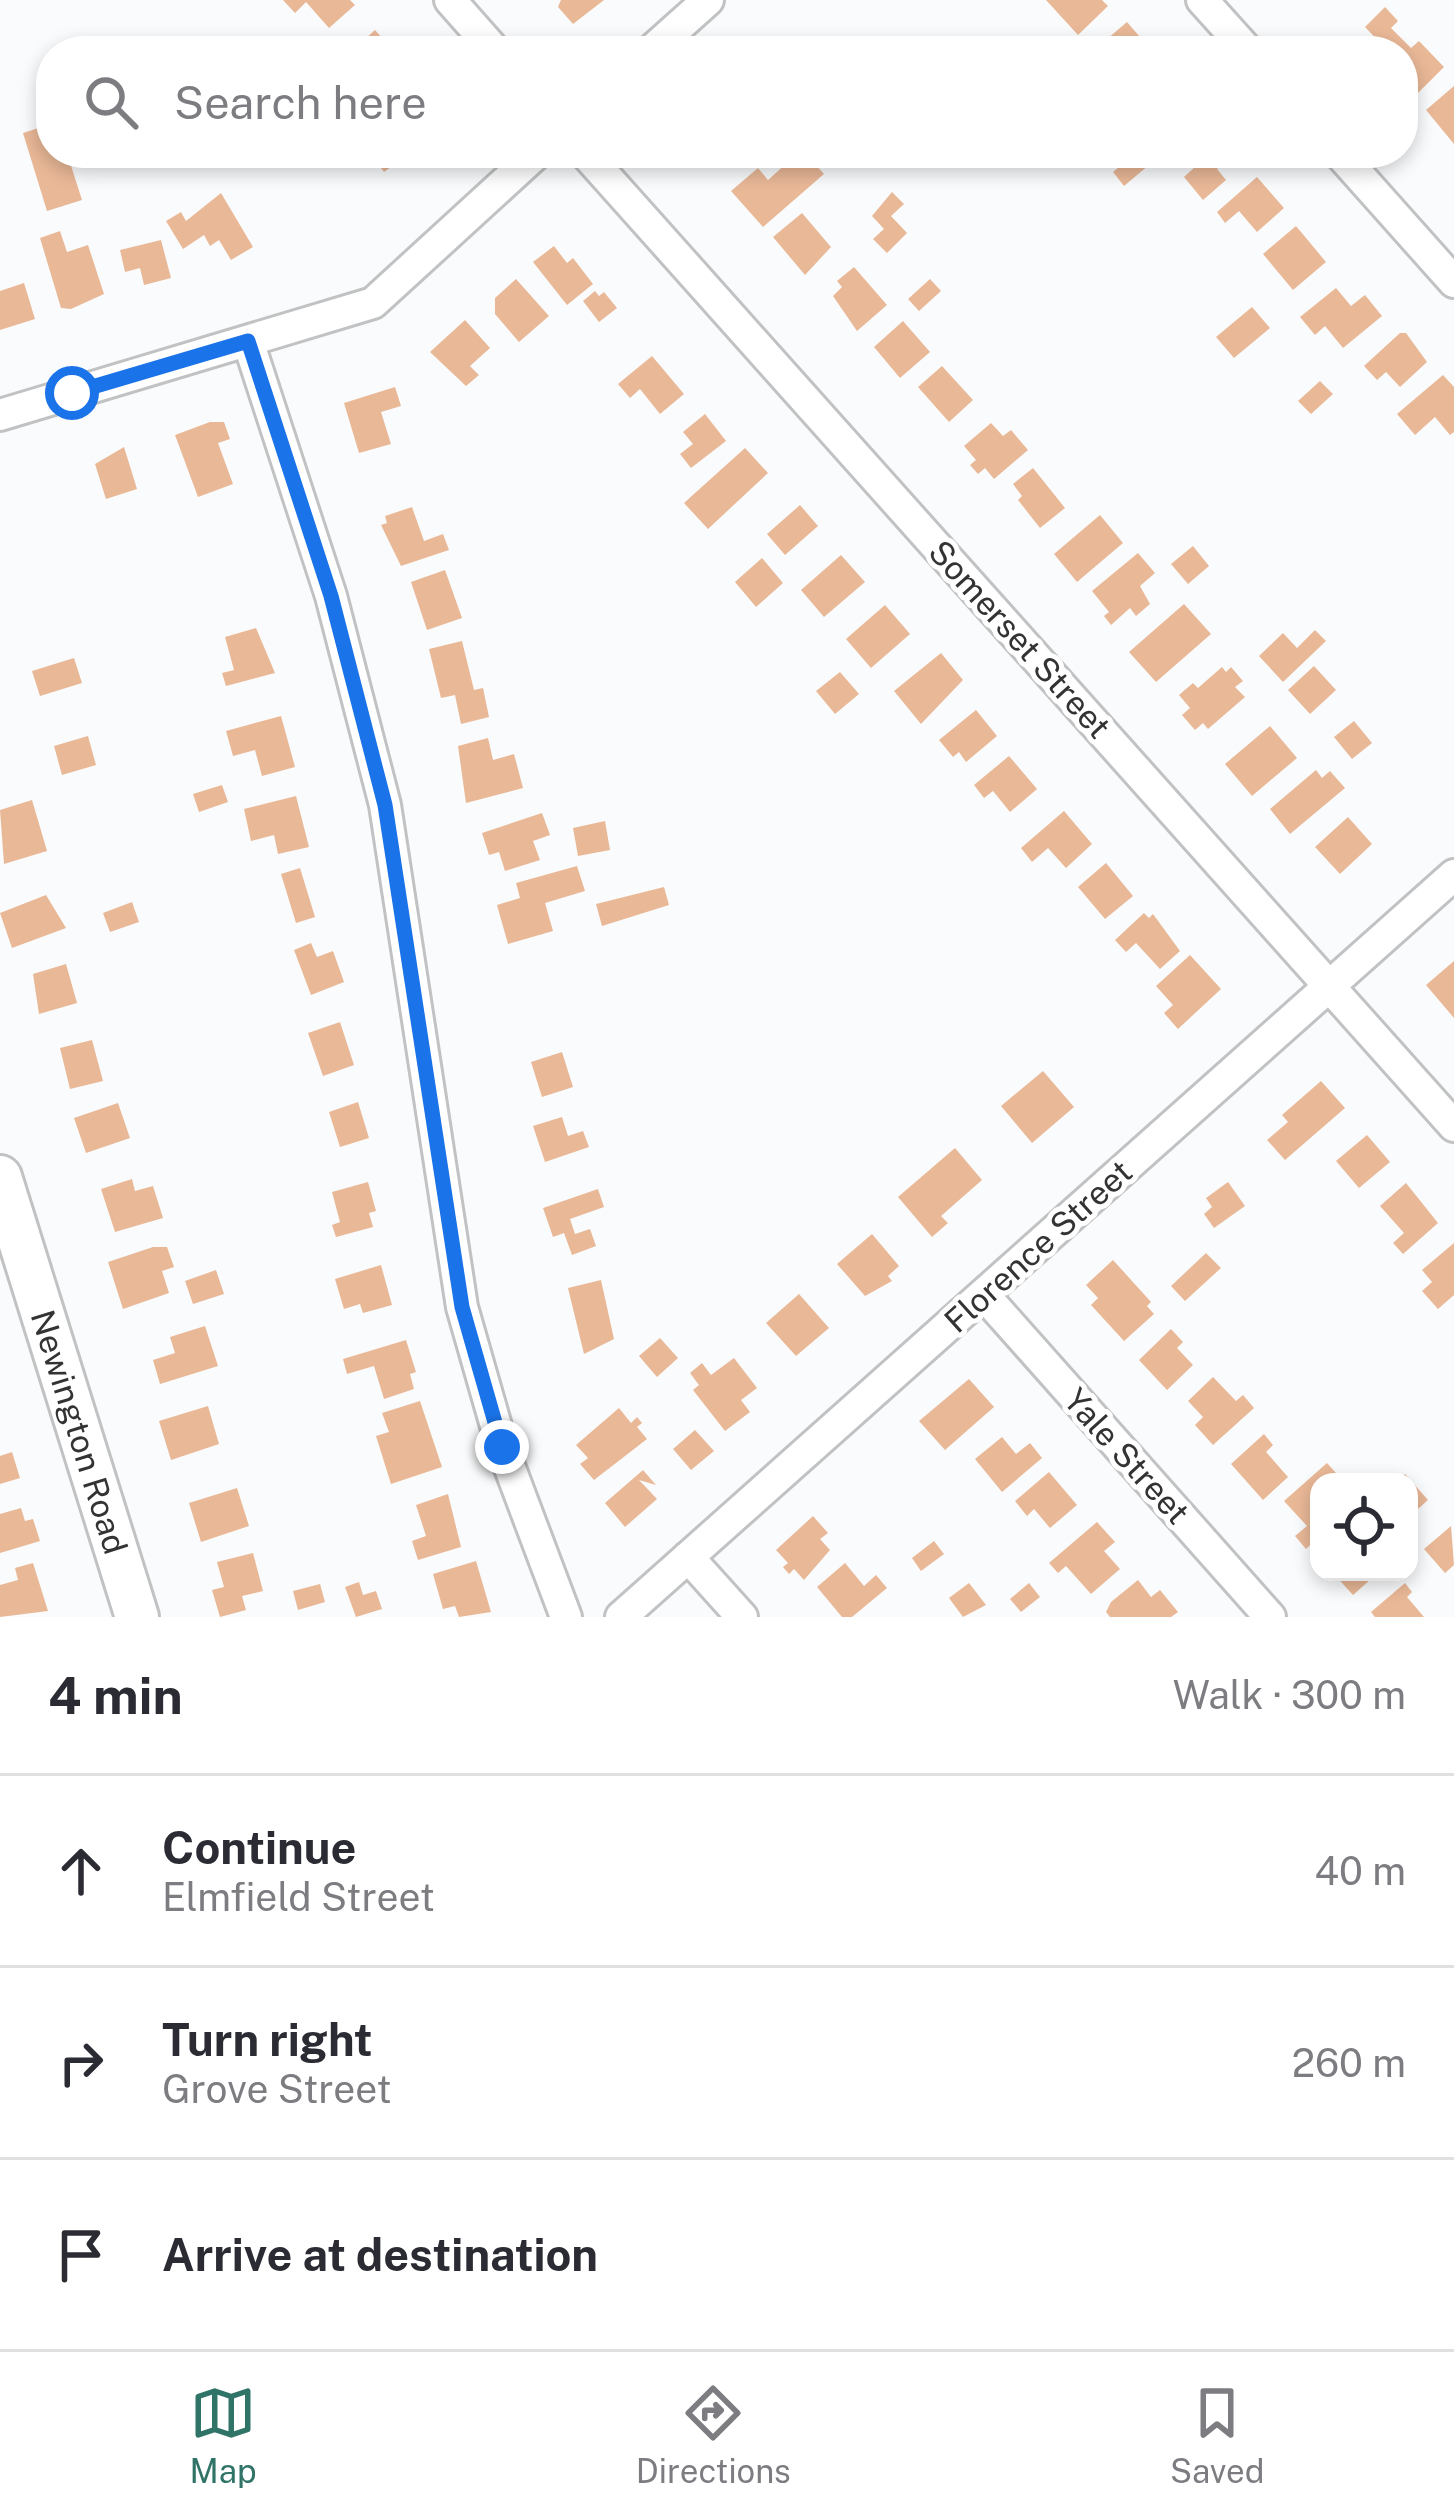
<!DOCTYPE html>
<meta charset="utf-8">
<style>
:root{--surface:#fff;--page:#f2f2f3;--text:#2b2b33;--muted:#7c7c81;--line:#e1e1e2;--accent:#307468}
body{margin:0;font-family:"Public Sans",sans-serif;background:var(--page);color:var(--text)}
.controls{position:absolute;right:36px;bottom:36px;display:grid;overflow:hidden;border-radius:24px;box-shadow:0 6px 18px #0003}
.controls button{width:108px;height:108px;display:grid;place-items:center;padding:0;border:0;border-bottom:3px solid var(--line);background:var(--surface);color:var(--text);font:60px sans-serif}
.stop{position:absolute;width:36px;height:36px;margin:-27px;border:9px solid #1a73e8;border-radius:50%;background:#fff}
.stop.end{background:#1a73e8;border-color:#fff;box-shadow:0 3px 12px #0008}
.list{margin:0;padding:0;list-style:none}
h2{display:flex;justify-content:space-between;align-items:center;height:156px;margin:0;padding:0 48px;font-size:51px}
h2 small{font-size:39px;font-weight:400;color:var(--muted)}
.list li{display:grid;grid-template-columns:78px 1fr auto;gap:36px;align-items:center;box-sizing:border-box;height:192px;padding:0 48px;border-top:3px solid var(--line)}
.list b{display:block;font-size:45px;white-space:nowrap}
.list p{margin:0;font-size:39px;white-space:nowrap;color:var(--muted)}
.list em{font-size:39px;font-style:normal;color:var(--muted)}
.icon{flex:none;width:66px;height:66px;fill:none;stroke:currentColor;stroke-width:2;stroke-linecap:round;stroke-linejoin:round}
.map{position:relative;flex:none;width:1454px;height:1617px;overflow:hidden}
.search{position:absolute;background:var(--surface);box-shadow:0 6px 18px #0003;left:36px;right:36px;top:36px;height:132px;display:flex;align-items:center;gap:30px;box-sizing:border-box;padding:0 42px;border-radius:48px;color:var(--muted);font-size:45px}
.sheet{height:732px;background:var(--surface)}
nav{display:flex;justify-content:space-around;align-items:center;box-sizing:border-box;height:168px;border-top:3px solid var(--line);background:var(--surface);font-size:33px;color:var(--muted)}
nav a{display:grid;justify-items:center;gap:6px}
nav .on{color:var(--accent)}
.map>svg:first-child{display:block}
.building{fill:#e9b897}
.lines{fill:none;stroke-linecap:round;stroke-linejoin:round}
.street-casing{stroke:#c1c2c3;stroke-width:36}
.secondary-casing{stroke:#c1c2c3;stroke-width:48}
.street{stroke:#fff;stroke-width:30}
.secondary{stroke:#fff;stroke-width:42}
.route{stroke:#1a73e8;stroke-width:15}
.labels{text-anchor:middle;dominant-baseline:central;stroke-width:10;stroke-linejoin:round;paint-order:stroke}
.street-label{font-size:33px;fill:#333334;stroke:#fff}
</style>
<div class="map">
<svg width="1454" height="1617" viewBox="0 0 1454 1617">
<rect width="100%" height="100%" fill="#fafbfc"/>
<path class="building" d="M283 0H350L355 5 329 28 306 2 295 13Z
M561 0H604L573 24 558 7Z
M1046 0H1102L1108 6 1078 35Z
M1385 7 1398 21 1391 28 1411 48 1419 41 1444 67 1414 97 1403 86V51H1380L1384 47 1365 27Z
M1127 22 1152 51H1093Z
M375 30 391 48 395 43 402 51H352Z
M1454 86V144L1426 110Z
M51 124V153H67L82 200 47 211 23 133Z
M370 153H410L384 172Z
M798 153H805L824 174 763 227 731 191 758 168 768 180Z
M1136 153 1149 165 1124 186 1113 172Z
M1185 153H1236L1217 169 1226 180 1203 200 1184 177 1196 166Z
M1257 177 1284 208 1257 232 1239 211 1225 223 1217 212Z
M892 192 904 204 891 216 907 233 887 253 873 239 884 229 872 216Z
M221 193 253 247 231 260 219 240 210 246 204 235 183 249 166 221 181 212 186 221Z
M802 213 831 247 805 275 773 237Z
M1296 226 1326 262 1293 290 1263 254Z
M60 231 67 252 88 245 104 294 71 309 61 308 40 238Z
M161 240 171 278 144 285 140 268 125 272 120 250Z
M554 246 567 263 573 258 593 284 567 305 533 262Z
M854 267 887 305 857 331 833 296 842 287 837 281Z
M516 279 549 316 519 342 495 314V298Z
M930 279 941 291 919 311 908 299Z
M24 283 35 319 0 330V291Z
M1336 288 1351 306 1365 295 1382 316 1343 348 1325 326 1315 335 1300 317Z
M595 291 599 296 604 292 617 308 599 322 583 301Z
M1252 307 1270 328 1234 358 1216 337Z
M465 320 490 348 470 366 479 375 466 386 430 352Z
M903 321 930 352 900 378 874 347Z
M1400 333H1406L1427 362 1400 387 1386 372 1377 380 1364 366Z
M652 356 684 394 660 414 640 389 630 398 618 384Z
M942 366 973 400 949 422 918 387Z
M1443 375 1454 387V432L1450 435 1435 417 1415 435 1397 414Z
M1320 381 1333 394 1311 414 1298 401Z
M395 387 401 406 381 412 391 444 359 453 344 403Z
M705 414 726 441 691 468 680 454 693 444 683 432Z
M210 422H224L230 439 218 443 233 484 198 497 175 435Z
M991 423 1003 436 1011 430 1028 450 994 479 985 468 978 474 970 465 976 460 964 446Z
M124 447 137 489 106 499 95 464Z
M745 448 768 473 708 529 684 503Z
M1033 468 1065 508 1040 528 1018 500 1022 496 1013 484Z
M800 505 818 526 785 555 767 534Z
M412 507 424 541 443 534 449 550 401 566 381 525 387 523 385 516Z
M1100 515 1123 543 1077 582 1054 554Z
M1193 546 1209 566 1188 584 1171 564Z
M1138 553 1155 573 1140 586 1150 604 1136 616 1130 608 1111 625 1104 616 1109 612 1092 591Z
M841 555 865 582 824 617 801 590Z
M762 558 783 583 756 607 735 582Z
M445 570 462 618 427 630 411 582Z
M1184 604 1211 634 1156 682 1129 652Z
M885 605 910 634 871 668 846 639Z
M256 628 275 673 226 686 222 673 234 670 225 637Z
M1315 630 1326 641 1283 682 1259 656 1283 633 1297 648Z
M462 641 474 690 483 688 489 717 461 724 455 695 441 698 429 649Z
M941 653 963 680 921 724 894 691Z
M74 658 82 683 40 696 32 671Z
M1314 666 1336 690 1310 714 1288 690Z
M1222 667 1226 672 1231 667 1243 681 1235 687 1245 697 1208 729 1203 723 1195 730 1182 715 1190 708 1179 695 1193 683 1198 688Z
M840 672 859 694 835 714 816 691Z
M976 710 997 736 966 762 959 752 953 757 939 740Z
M281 716 295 767 262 776 255 750 233 756 226 731Z
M1354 721 1372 743 1352 759 1334 737Z
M1270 726 1297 758 1252 796 1225 764Z
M88 736 96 765 62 775 54 746Z
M488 738 493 760 514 754 523 788 466 803 458 746Z
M1009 756 1037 789 1010 812 993 791 984 798 974 785Z
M1316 770 1322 778 1330 771 1345 788 1290 834 1270 809Z
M222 785 228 802 199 812 193 794Z
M296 796 309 847 278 854 274 835 251 841 244 809Z
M32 800 47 851 4 864 0 810Z
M1064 811 1092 844 1066 868 1048 848 1032 862 1021 848Z
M542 813 550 835 533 841 540 860 505 871 499 852 489 855 482 833Z
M1348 817 1372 844 1340 874 1315 847Z
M605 821 610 850 578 856 573 828Z
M1106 863 1133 896 1105 919 1078 887Z
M577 866 585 891 545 903 553 931 508 944 497 905 520 898 516 883Z
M300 868 315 917 296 923 281 874Z
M664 887 669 905 602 926 596 904Z
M46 895 66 928 12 948 0 913Z
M132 902 139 922 110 932 103 913Z
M1144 913 1149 918 1153 914 1180 951 1160 969 1136 943 1126 952 1115 940Z
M311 943 317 957 333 951 344 982 311 995 294 950Z
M1190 955 1221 989 1178 1029 1164 1013 1173 1005 1156 986Z
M1454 961V1018L1426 985Z
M66 964 77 1003 39 1014 33 974Z
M340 1022 354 1065 323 1076 308 1033Z
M92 1040 103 1081 70 1089 60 1048Z
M562 1052 573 1087 542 1097 531 1062Z
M1043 1071 1074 1107 1032 1143 1001 1106Z
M1321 1081 1345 1108 1285 1160 1267 1140 1288 1122 1282 1115Z
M358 1102 369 1138 340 1147 329 1112Z
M118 1103 130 1138 86 1153 74 1118Z
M562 1117 568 1136 583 1131 589 1147 545 1162 533 1126Z
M1367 1135 1390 1162 1359 1188 1336 1161Z
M955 1148 982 1180 941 1216 948 1223 932 1237 898 1197Z
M132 1179 135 1191 153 1186 163 1218 115 1232 101 1189Z
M368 1182 376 1211 369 1213 373 1227 336 1237 332 1225 340 1222 332 1192Z
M1228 1182 1245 1206 1214 1228 1204 1214 1212 1207 1206 1198Z
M1406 1183 1438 1223 1403 1254 1393 1243 1404 1233 1380 1206Z
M598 1189 604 1207 570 1219 575 1234 590 1229 596 1246 572 1255 564 1233 553 1237 543 1208Z
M872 1234 899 1266 888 1276 892 1281 865 1296 837 1264Z
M1454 1243V1295L1438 1309 1422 1291 1432 1282 1422 1270Z
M153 1247H167L174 1267 162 1271 169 1293 123 1309 108 1262Z
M1206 1253 1221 1268 1185 1301 1171 1286Z
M1113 1260 1151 1302 1147 1306 1154 1314 1124 1341 1091 1305 1098 1298 1086 1285Z
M381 1265 392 1305 363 1313 360 1304 344 1309 335 1279Z
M216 1270 224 1294 193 1304 185 1281Z
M601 1280 614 1339 584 1354 568 1288Z
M799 1294 829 1328 796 1356 766 1323Z
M205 1326 218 1366 160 1384 153 1360 175 1353 170 1337Z
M1171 1329 1183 1342 1177 1348 1193 1365 1167 1390 1139 1360Z
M660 1338 678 1358 657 1377 639 1356Z
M406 1340 416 1372 410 1374 414 1389 384 1399 374 1366 347 1374 343 1359Z
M734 1358 757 1388 741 1400 750 1412 725 1431 693 1390 699 1385 690 1373 702 1363 711 1375Z
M1213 1377 1236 1401 1243 1395 1254 1408 1213 1445 1195 1425 1203 1417 1188 1401Z
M969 1379 994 1407 945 1450 919 1421Z
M420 1401 442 1467 391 1484 376 1436 389 1432 382 1413Z
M208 1406 219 1444 171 1460 159 1421Z
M619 1408 631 1423 637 1417 642 1423 637 1427 647 1439 594 1480 580 1464 588 1458 576 1445Z
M695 1430 714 1451 691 1470 673 1449Z
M1264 1434 1273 1445 1266 1452 1288 1477 1263 1500 1231 1464Z
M1002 1437 1016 1454 1030 1443 1042 1458 1002 1492 975 1459Z
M12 1452 20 1478 0 1484V1456Z
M1327 1463 1344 1482H1319V1537L1306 1549 1295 1536 1307 1526 1284 1501Z
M643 1470 656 1485 639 1480 657 1499 625 1527 605 1503Z
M1049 1472 1077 1505 1050 1528 1034 1509 1027 1516 1015 1501Z
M1405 1474 1428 1500 1409 1517V1482H1397Z
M237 1488 249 1526 201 1542 189 1503Z
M448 1494 461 1547 418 1560 412 1541 426 1536 416 1505Z
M21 1508 25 1521 33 1519 40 1541 0 1553V1514Z
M813 1516 828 1533 820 1539 830 1550 804 1580 794 1569 789 1574 783 1567 788 1563 776 1550Z
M1097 1522 1115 1542 1104 1551 1120 1569 1091 1594 1066 1566 1058 1573 1049 1563Z
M1451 1526 1454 1565 1445 1573 1424 1549Z
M934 1541 944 1554 921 1571 912 1558Z
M253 1553 263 1591 242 1596 246 1610 220 1617 212 1590 224 1587 217 1562Z
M476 1561 491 1612 459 1617 455 1606 443 1609 433 1574Z
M33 1563 48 1611 0 1617V1585L18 1580 15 1568Z
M845 1563 864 1586 876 1575 887 1588 852 1617H842L817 1587Z
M1332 1572H1379L1353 1595Z
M1138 1580 1151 1597 1160 1590 1178 1612 1171 1617H1110L1106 1612 1111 1602Z
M359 1582 363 1595 376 1591 382 1609 356 1617 345 1587Z
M969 1583 986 1605 963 1617 949 1598Z
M1029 1583 1040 1597 1021 1612 1010 1599Z
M1405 1583 1412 1592 1407 1597 1424 1617H1375L1371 1612Z
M320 1584 325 1602 298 1610 293 1591Z"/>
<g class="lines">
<g class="street-casing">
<path id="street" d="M450 0 495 51
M1202 0 1248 51
M651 51 708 0
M585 153 1454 1126
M1339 153 1454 282
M248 341 331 596 385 805 462 1307 502 1447 566 1617
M0 415 373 303 537 153
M984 1295 1270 1617
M688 1557 742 1617
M621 1617 1454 875"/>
</g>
<g class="secondary-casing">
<g id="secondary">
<path id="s1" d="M0 1177 137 1617"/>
</g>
</g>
<use href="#street" class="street"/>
<use href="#secondary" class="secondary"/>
</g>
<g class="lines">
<path class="route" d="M72 393 248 341 331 596 385 805 462 1307 502 1447"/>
</g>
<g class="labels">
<g class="street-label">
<text transform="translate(1020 639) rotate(48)">Somerset Street</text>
<text transform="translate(1038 1246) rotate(-42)">Florence Street</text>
<text stroke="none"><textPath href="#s1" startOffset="267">Newington Road</textPath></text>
<text transform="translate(1127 1456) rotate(48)">Yale Street</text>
</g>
</g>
</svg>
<div class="controls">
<button><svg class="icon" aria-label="locate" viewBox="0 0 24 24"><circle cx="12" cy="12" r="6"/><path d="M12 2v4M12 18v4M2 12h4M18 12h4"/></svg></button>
</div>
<div class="stop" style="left:72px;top:393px"></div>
<div class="stop end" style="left:502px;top:1447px"></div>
<div class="search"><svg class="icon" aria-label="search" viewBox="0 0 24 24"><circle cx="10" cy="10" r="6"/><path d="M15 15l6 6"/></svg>Search here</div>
</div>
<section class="sheet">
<h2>4 min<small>Walk · 300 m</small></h2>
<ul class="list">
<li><svg class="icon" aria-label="ahead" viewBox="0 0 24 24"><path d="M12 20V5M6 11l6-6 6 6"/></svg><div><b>Continue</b><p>Elmfield Street</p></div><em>40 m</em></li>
<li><svg class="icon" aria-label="right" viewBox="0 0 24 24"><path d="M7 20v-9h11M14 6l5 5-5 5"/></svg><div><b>Turn right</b><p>Grove Street</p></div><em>260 m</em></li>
<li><svg class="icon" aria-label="arrive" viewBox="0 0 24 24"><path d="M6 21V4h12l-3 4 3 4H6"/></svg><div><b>Arrive at destination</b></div></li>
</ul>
</section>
<nav>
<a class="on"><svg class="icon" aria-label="map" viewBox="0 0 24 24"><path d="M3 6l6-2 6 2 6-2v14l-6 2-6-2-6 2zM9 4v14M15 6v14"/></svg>Map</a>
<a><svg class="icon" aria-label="directions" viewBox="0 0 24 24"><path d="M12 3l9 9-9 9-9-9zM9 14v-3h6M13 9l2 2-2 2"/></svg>Directions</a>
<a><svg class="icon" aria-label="saved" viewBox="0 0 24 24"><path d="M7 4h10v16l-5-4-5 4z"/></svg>Saved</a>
</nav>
